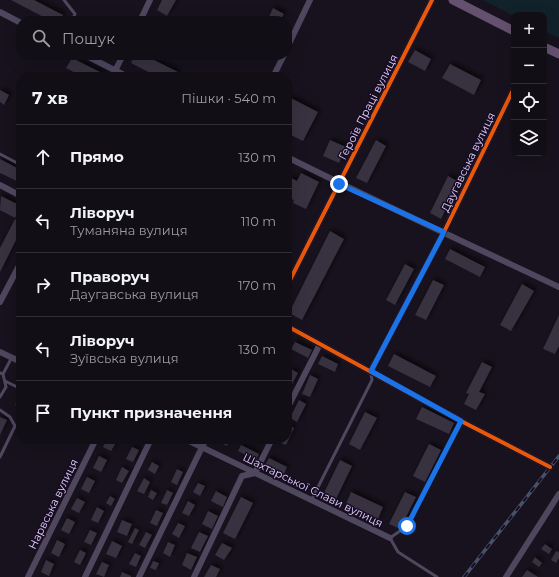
<!DOCTYPE html>
<html lang="uk">
<meta charset="utf-8">
<style>
:root{--surface:#110e16;--page:#1a171f;--text:#f1f3f6;--muted:#9c9ca1;--line:#302e35}
body{margin:0;font-family:Montserrat,sans-serif;background:var(--page);color:var(--text)}
.controls{position:absolute;right:12px;top:12px;display:grid;overflow:hidden;border-radius:8px;box-shadow:0 4px 16px #0002}
.controls button{width:36px;height:36px;display:grid;place-items:center;padding:0;border:0;border-bottom:1px solid var(--line);background:var(--surface);color:var(--text);font:20px sans-serif}
.stop{position:absolute;width:12px;height:12px;margin:-9px;border:3px solid #1a73e8;border-radius:50%;background:#fff}
.stop.end{background:#1a73e8;border-color:#fff;box-shadow:0 1px 4px #0008}
.list{margin:0;padding:0;list-style:none}
h2{display:flex;justify-content:space-between;align-items:center;height:52px;margin:0;padding:0 16px;font-size:17px}
h2 small{font-size:13px;font-weight:400;color:var(--muted)}
.list li{display:grid;grid-template-columns:26px 1fr auto;gap:12px;align-items:center;box-sizing:border-box;height:64px;padding:0 16px;border-top:1px solid var(--line)}
.list b{display:block;font-size:15px;white-space:nowrap}
.list p{margin:0;font-size:13px;white-space:nowrap;color:var(--muted)}
.list em{font-size:13px;font-style:normal;color:var(--muted)}
.icon{flex:none;width:22px;height:22px;fill:none;stroke:currentColor;stroke-width:2;stroke-linecap:round;stroke-linejoin:round}
.map{position:relative;flex:none;width:559px;height:577px;overflow:hidden}
.search{position:absolute;background:var(--surface);box-shadow:0 4px 16px #0002;left:16px;top:16px;width:276px;height:44px;display:flex;align-items:center;gap:10px;box-sizing:border-box;padding:0 14px;border-radius:16px;color:var(--muted);font-size:15px}
.panel{position:absolute;background:var(--surface);box-shadow:0 4px 16px #0002;left:16px;top:72px;width:276px;height:372px;border-radius:16px}
.map>svg:first-child{display:block}
.green{fill:#12222a}
.building{fill:#373040;filter:url(#shadow)}
.lines{fill:none;stroke-linecap:round;stroke-linejoin:round}
.service{stroke:#4e475e;stroke-width:3}
.minor{stroke:#4e475e;stroke-width:6}
.primary{stroke:#65516f;stroke-width:9}
.rail-casing{stroke:#47526a;stroke-width:3.5}
.rail{stroke:#170d22;stroke-width:2;stroke-dasharray:6;stroke-linecap:butt}
.cycleway-casing{stroke:#170d22;stroke-width:6}
.cycleway{stroke:#e8590c;stroke-width:4}
.route{stroke:#1a73e8;stroke-width:5}
.labels{text-anchor:middle;dominant-baseline:central;stroke-width:3;stroke-linejoin:round;paint-order:stroke}
.street-label{font-size:11px;fill:#e2cfff;stroke:#170d22}
</style>
<div class="map">
<svg width="559" height="577" viewBox="0 0 559 577">
<defs>
<filter id="shadow"><feDropShadow dx="2.5" dy="-2.5" stdDeviation="2" flood-color="#0009"/></filter>
</defs>
<rect width="100%" height="100%" fill="#17121d"/>
<path class="green" d="M483 0H559V38L544 31V15L514 16Z"/>
<path class="building" d="M11 0H34L63 15 60 21H51Z
M162 0H176L167 16 157 10Z
M273 8 284 14 280 21H267Z
M415 50 431 59 425 71 408 62Z
M135 55H144L178 72 176 77H158L131 63Z
M72 58 104 74 103 77H83L66 68Z
M450 64 481 80 474 95 442 78Z
M0 90 9 95 4 105 0 102Z
M287 96 318 112 303 141 287 133Z
M330 140 346 147 339 163 323 156Z
M376 140 386 146 367 183 356 178Z
M0 159 21 170V183L0 173Z
M301 173 319 182 306 209 293 203 294 200 287 197V176L297 181Z
M448 176 459 182 441 219 430 213Z
M1 196 21 206 15 218 0 210Z
M15 219 21 222V230L0 272V248Z
M330 231 344 239 302 320 289 313Z
M450 249 485 267 480 277 445 259Z
M405 264 414 269 395 305 386 300Z
M433 280 444 285 426 320 415 315Z
M522 284 534 291 511 331 500 325Z
M559 315V346L555 354 543 349Z
M295 342 312 350 308 358 291 349Z
M394 354 436 376 430 387 388 366Z
M322 356 338 364 335 372 318 364Z
M482 362 492 367 479 392 485 394 476 410 464 404 469 394 466 393Z
M291 369 298 373 290 388 287 387V377Z
M310 375 318 379 310 397 302 394Z
M20 396H21V408L15 405Z
M299 400 306 404 297 422 290 418Z
M422 407 454 423 449 434 416 419Z
M365 412 377 418 360 450 349 444Z
M0 417 7 420 0 435Z
M287 424 294 428 286 445 278 442 280 439H287Z
M107 439H118L111 451 103 447Z
M220 439H230L227 446 219 442Z
M429 444 441 450 425 482 413 476Z
M241 445 259 454 256 460 238 451Z
M132 447 139 450 133 462 126 459Z
M99 456 107 460 101 472 93 468Z
M269 458 287 467 284 474 265 465Z
M340 460 352 466 336 499 324 493Z
M152 462 159 466 155 474 148 470Z
M122 467 129 471 122 483 116 480Z
M177 469 183 472 177 485 171 482Z
M87 477 95 481 89 493 81 489Z
M144 478 150 482 144 494 137 491Z
M198 483 205 486 200 496 193 492Z
M151 490 157 493 153 500 148 497Z
M167 490 173 493 167 505 161 503Z
M216 491 227 497 223 507 211 501Z
M351 492 383 507 378 519 346 504Z
M405 492 416 497 400 529 389 524Z
M110 496 115 499 111 506 106 503Z
M241 497 253 503 235 539 223 533Z
M77 498 85 502 79 513 71 509Z
M188 501 195 505 189 516 182 513Z
M97 507 104 511 98 523 91 520Z
M156 510 163 513 157 526 150 523Z
M208 511 218 516 212 529 202 524Z
M67 518 75 522 69 534 61 530Z
M122 520 132 524 127 536 117 532Z
M178 523 185 526 179 538 172 534Z
M135 528 139 530 132 544 128 542Z
M90 530 97 533 91 545 84 542Z
M146 532 152 535 145 548 139 545Z
M199 532 208 536 200 552 191 548Z
M57 540 65 544 59 557 51 553Z
M112 541 122 546 116 558 106 554Z
M168 542 175 545 170 557 163 553Z
M222 543 232 548 224 560 215 555Z
M545 544 552 549 549 554 541 549Z
M80 550 86 553 80 565 74 562Z
M556 551 559 552V558L556 563 551 560Z
M135 553 141 556 136 567 129 564Z
M187 553 197 557 191 570 182 565Z
M535 557 542 563 539 567 532 562Z
M46 560 54 564 49 576 41 572Z
M153 561 159 563 156 570 150 568Z
M102 562 109 565 104 577 96 574Z
M211 565 220 569 216 577H204Z
M527 570 538 577H522Z
M122 572 131 576V577H120Z"/>
<g class="lines">
<path class="service" d="M64 0 75 14 72 21
M0 154 21 165
M0 373 3 374 12 357
M5 381 21 389
M0 397 6 387 3 374
M0 410 10 417 15 426 0 457
M312 499 372 380 371 373
M437 577 398 552 390 538 407 526 461 421"/>
<path class="minor" d="M0 12 21 23
M140 21 150 0
M287 48 310 0
M85 55 128 77
M112 77 123 55
M273 77 284 55
M287 157C377 202 468 244 559 287
M0 185 21 196
M287 286 432 0
M0 302 21 262
M287 326 461 421 550 467
M0 352 21 362
M371 371 444 232 514 88
M287 409 320 344
M185 439 390 538
M28 577 96 439
M85 577 151 439
M139 577 206 439
M194 577 242 476 255 473 272 439
M506 577 559 494"/>
<path class="primary" d="M453 0 514 31
M544 47 559 54"/>
<g class="rail-casing">
<path id="rail" d="M464 577 559 456"/>
</g>
<use href="#rail" class="rail"/>
<g class="cycleway-casing">
<path id="cycleway" d="M287 286 432 0
M287 326 461 421 550 467
M371 371 444 232 514 88"/>
</g>
<use href="#cycleway" class="cycleway"/>
</g>
<g class="lines">
<path class="route" d="M339 184 444 232 371 371 461 421 407 526"/>
</g>
<g class="labels">
<g class="street-label">
<text transform="translate(368 107) rotate(-63)">Героїв Праці вулиця</text>
<text transform="translate(468 162) rotate(-64)">Даугавська вулиця</text>
<text transform="translate(313 490) rotate(26)">Шахтарської Слави вулиця</text>
<text transform="translate(53 504) rotate(-64)">Нарвська вулиця</text>
</g>
</g>
</svg>
<div class="controls">
<button>+</button>
<button>−</button>
<button><svg class="icon" aria-label="locate" viewBox="0 0 24 24"><circle cx="12" cy="12" r="6"/><path d="M12 2v4M12 18v4M2 12h4M18 12h4"/></svg></button>
<button><svg class="icon" aria-label="layers" viewBox="0 0 24 24"><path d="M12 4l9 5-9 5-9-5zM3 14l9 5 9-5"/></svg></button>
</div>
<div class="stop" style="left:407px;top:526px"></div>
<div class="stop end" style="left:339px;top:184px"></div>
<div class="search"><svg class="icon" aria-label="search" viewBox="0 0 24 24"><circle cx="10" cy="10" r="6"/><path d="M15 15l6 6"/></svg>Пошук</div>
<section class="panel">
<h2>7 хв<small>Пішки · 540 m</small></h2>
<ul class="list">
<li><svg class="icon" aria-label="ahead" viewBox="0 0 24 24"><path d="M12 20V5M6 11l6-6 6 6"/></svg><div><b>Прямо</b></div><em>130 m</em></li>
<li><svg class="icon" aria-label="left" viewBox="0 0 24 24"><path d="M17 20v-9H6M10 6l-5 5 5 5"/></svg><div><b>Ліворуч</b><p>Туманяна вулиця</p></div><em>110 m</em></li>
<li><svg class="icon" aria-label="right" viewBox="0 0 24 24"><path d="M7 20v-9h11M14 6l5 5-5 5"/></svg><div><b>Праворуч</b><p>Даугавська вулиця</p></div><em>170 m</em></li>
<li><svg class="icon" aria-label="left" viewBox="0 0 24 24"><path d="M17 20v-9H6M10 6l-5 5 5 5"/></svg><div><b>Ліворуч</b><p>Зуївська вулиця</p></div><em>130 m</em></li>
<li><svg class="icon" aria-label="arrive" viewBox="0 0 24 24"><path d="M6 21V4h12l-3 4 3 4H6"/></svg><div><b>Пункт призначення</b></div></li>
</ul>
</section>
</div>
